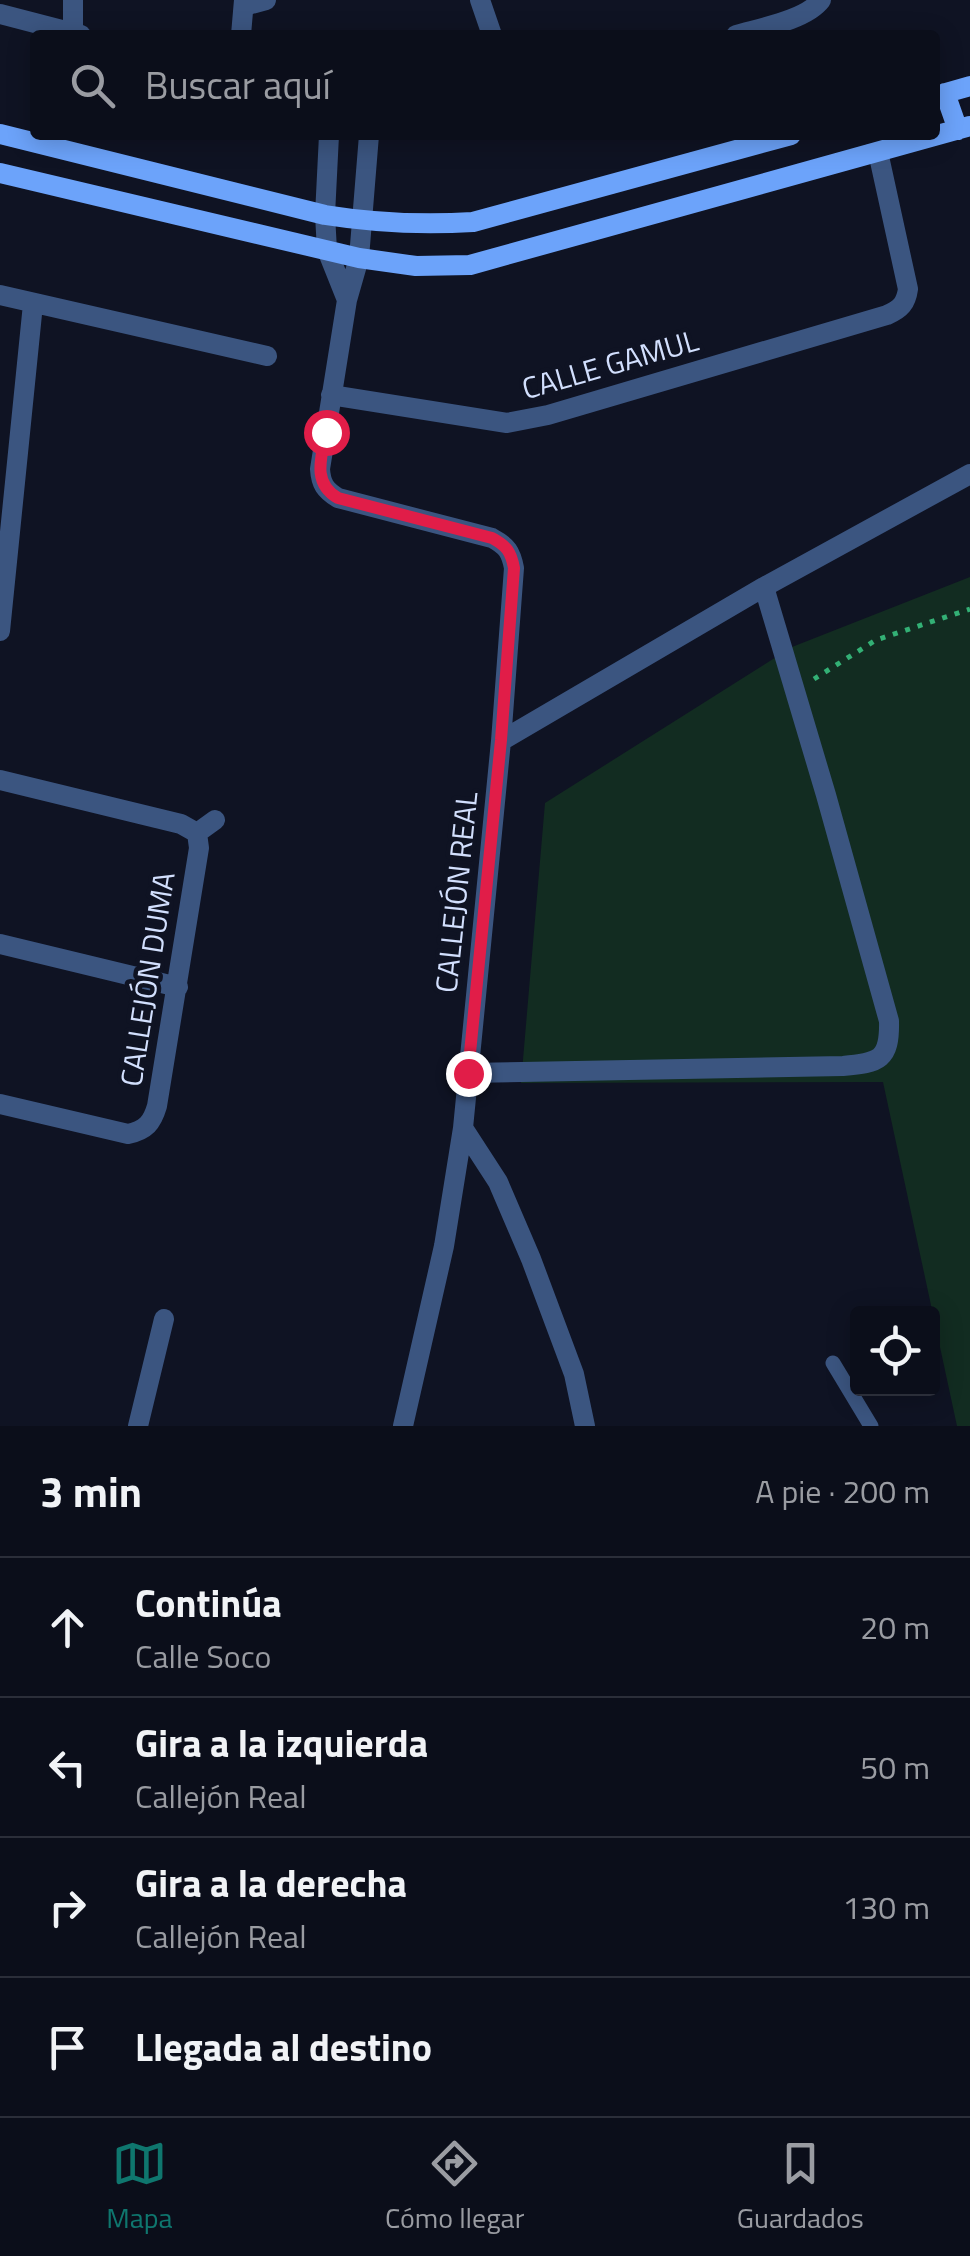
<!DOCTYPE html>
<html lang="es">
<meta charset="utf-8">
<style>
:root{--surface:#0b0e1a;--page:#191c27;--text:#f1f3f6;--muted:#9a9ca2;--line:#2b2e39;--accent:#0f766e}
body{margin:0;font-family:"Titillium Web",sans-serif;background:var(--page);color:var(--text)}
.controls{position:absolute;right:30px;bottom:30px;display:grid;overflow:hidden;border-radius:10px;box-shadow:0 5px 25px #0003}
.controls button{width:90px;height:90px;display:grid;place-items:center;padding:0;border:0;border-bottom:2px solid var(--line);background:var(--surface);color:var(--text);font:50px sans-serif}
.stop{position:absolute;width:30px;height:30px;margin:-22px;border:8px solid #e11d48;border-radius:50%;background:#fff}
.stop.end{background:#e11d48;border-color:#fff;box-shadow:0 2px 10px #0008}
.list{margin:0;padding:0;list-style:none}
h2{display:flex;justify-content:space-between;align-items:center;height:130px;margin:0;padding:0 40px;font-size:42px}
h2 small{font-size:32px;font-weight:400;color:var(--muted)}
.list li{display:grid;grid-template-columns:65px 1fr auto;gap:30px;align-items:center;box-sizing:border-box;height:140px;padding:0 40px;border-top:2px solid var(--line)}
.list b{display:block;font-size:38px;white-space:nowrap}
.list p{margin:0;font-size:32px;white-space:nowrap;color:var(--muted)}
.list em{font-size:32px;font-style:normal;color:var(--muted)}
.icon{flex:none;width:55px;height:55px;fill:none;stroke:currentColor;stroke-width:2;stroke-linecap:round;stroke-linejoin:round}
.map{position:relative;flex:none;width:970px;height:1426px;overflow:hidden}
.search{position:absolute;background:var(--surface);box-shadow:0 5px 25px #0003;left:30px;right:30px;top:30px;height:110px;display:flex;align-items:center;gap:25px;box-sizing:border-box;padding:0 35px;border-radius:10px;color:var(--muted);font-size:38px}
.sheet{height:690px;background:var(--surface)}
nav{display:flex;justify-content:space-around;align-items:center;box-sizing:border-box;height:140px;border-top:2px solid var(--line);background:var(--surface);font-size:28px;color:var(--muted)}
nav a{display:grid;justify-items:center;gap:5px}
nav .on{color:var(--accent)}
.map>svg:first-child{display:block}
.green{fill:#122c21}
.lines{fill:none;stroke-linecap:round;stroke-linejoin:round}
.path{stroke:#33b075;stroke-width:5;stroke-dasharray:5 8;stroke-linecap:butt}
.lane{stroke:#3b5580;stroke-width:15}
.street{stroke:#3b5580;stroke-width:20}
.secondary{stroke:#6ca3fa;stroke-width:20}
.route{stroke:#e11d48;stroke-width:12}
.labels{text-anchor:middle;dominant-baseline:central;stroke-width:9;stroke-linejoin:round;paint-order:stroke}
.street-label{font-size:30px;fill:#d2dffd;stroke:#0f1323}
</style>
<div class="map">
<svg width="970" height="1426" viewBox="0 0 970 1426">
<rect width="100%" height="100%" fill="#0f1323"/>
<path class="green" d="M970 577V1426H957L883 1082 521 1083 545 803 792 647Z"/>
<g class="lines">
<path class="path" d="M814 679 876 640 970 609"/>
<path class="lane" d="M833 1363 871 1426"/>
<path class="street" d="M480 0 492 35
M244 6 266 0
M0 14 81 35
M73 32V0
M241 35 244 0
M736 35C760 28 806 20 821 0
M329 135 325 215 327 250 347 300
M369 135 359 258 347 300 320 469C321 484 325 490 338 498L492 538C507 546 511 552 514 568L501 741 463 1128 444 1246 403 1426
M0 295 267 356
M331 395 507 423 548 415 887 315C901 309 906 303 908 289L878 152
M0 631 33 304
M501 741 764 587 970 474
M0 780 181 824 197 833
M197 833 215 820
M0 944 178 987
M468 1073 843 1066C879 1063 890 1060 889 1021L826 795 764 587
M0 1104 128 1134C146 1130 152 1123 157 1106L199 848 197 833
M463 1128 498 1182 531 1259 574 1374 585 1426
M138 1426 164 1319"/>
<path class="secondary" d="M945 93 958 130
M935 96 970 86
M0 134 325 215C375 223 423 225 473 222L791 135
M0 173 359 258 416 266 470 265 970 126"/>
</g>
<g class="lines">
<path class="route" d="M326 432C321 458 312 483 338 498L492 538C507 546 511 552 514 568L501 740 468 1073"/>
</g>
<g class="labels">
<g class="street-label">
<text transform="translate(610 364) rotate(-16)">CALLE GAMUL</text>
<text transform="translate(456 892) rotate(-84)">CALLEJÓN REAL</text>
<text transform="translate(147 979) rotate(-81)">CALLEJÓN DUMA</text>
</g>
</g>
</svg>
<div class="controls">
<button><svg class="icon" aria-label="locate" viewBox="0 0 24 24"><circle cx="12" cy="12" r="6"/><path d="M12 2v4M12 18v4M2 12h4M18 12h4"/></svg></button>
</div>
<div class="stop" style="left:326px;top:432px"></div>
<div class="stop end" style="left:468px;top:1073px"></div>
<div class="search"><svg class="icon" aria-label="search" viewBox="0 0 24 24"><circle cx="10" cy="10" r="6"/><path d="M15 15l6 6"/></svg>Buscar aquí</div>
</div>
<section class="sheet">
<h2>3 min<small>A pie · 200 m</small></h2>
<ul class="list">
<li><svg class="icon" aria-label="ahead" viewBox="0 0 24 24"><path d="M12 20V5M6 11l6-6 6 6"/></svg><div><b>Continúa</b><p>Calle Soco</p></div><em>20 m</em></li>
<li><svg class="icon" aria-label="left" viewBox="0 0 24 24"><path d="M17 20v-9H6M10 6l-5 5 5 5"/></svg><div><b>Gira a la izquierda</b><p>Callejón Real</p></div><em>50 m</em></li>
<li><svg class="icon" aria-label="right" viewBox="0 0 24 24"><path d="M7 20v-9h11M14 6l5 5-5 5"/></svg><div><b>Gira a la derecha</b><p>Callejón Real</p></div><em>130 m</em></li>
<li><svg class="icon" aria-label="arrive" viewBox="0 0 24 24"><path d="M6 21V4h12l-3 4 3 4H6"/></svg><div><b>Llegada al destino</b></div></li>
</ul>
</section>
<nav>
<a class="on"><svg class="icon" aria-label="map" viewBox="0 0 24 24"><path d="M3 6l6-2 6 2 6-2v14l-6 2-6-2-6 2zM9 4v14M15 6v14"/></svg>Mapa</a>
<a><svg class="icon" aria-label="directions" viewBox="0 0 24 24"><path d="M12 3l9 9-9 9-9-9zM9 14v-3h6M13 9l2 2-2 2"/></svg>Cómo llegar</a>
<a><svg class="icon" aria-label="saved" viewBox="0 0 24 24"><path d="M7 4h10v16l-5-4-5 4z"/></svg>Guardados</a>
</nav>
